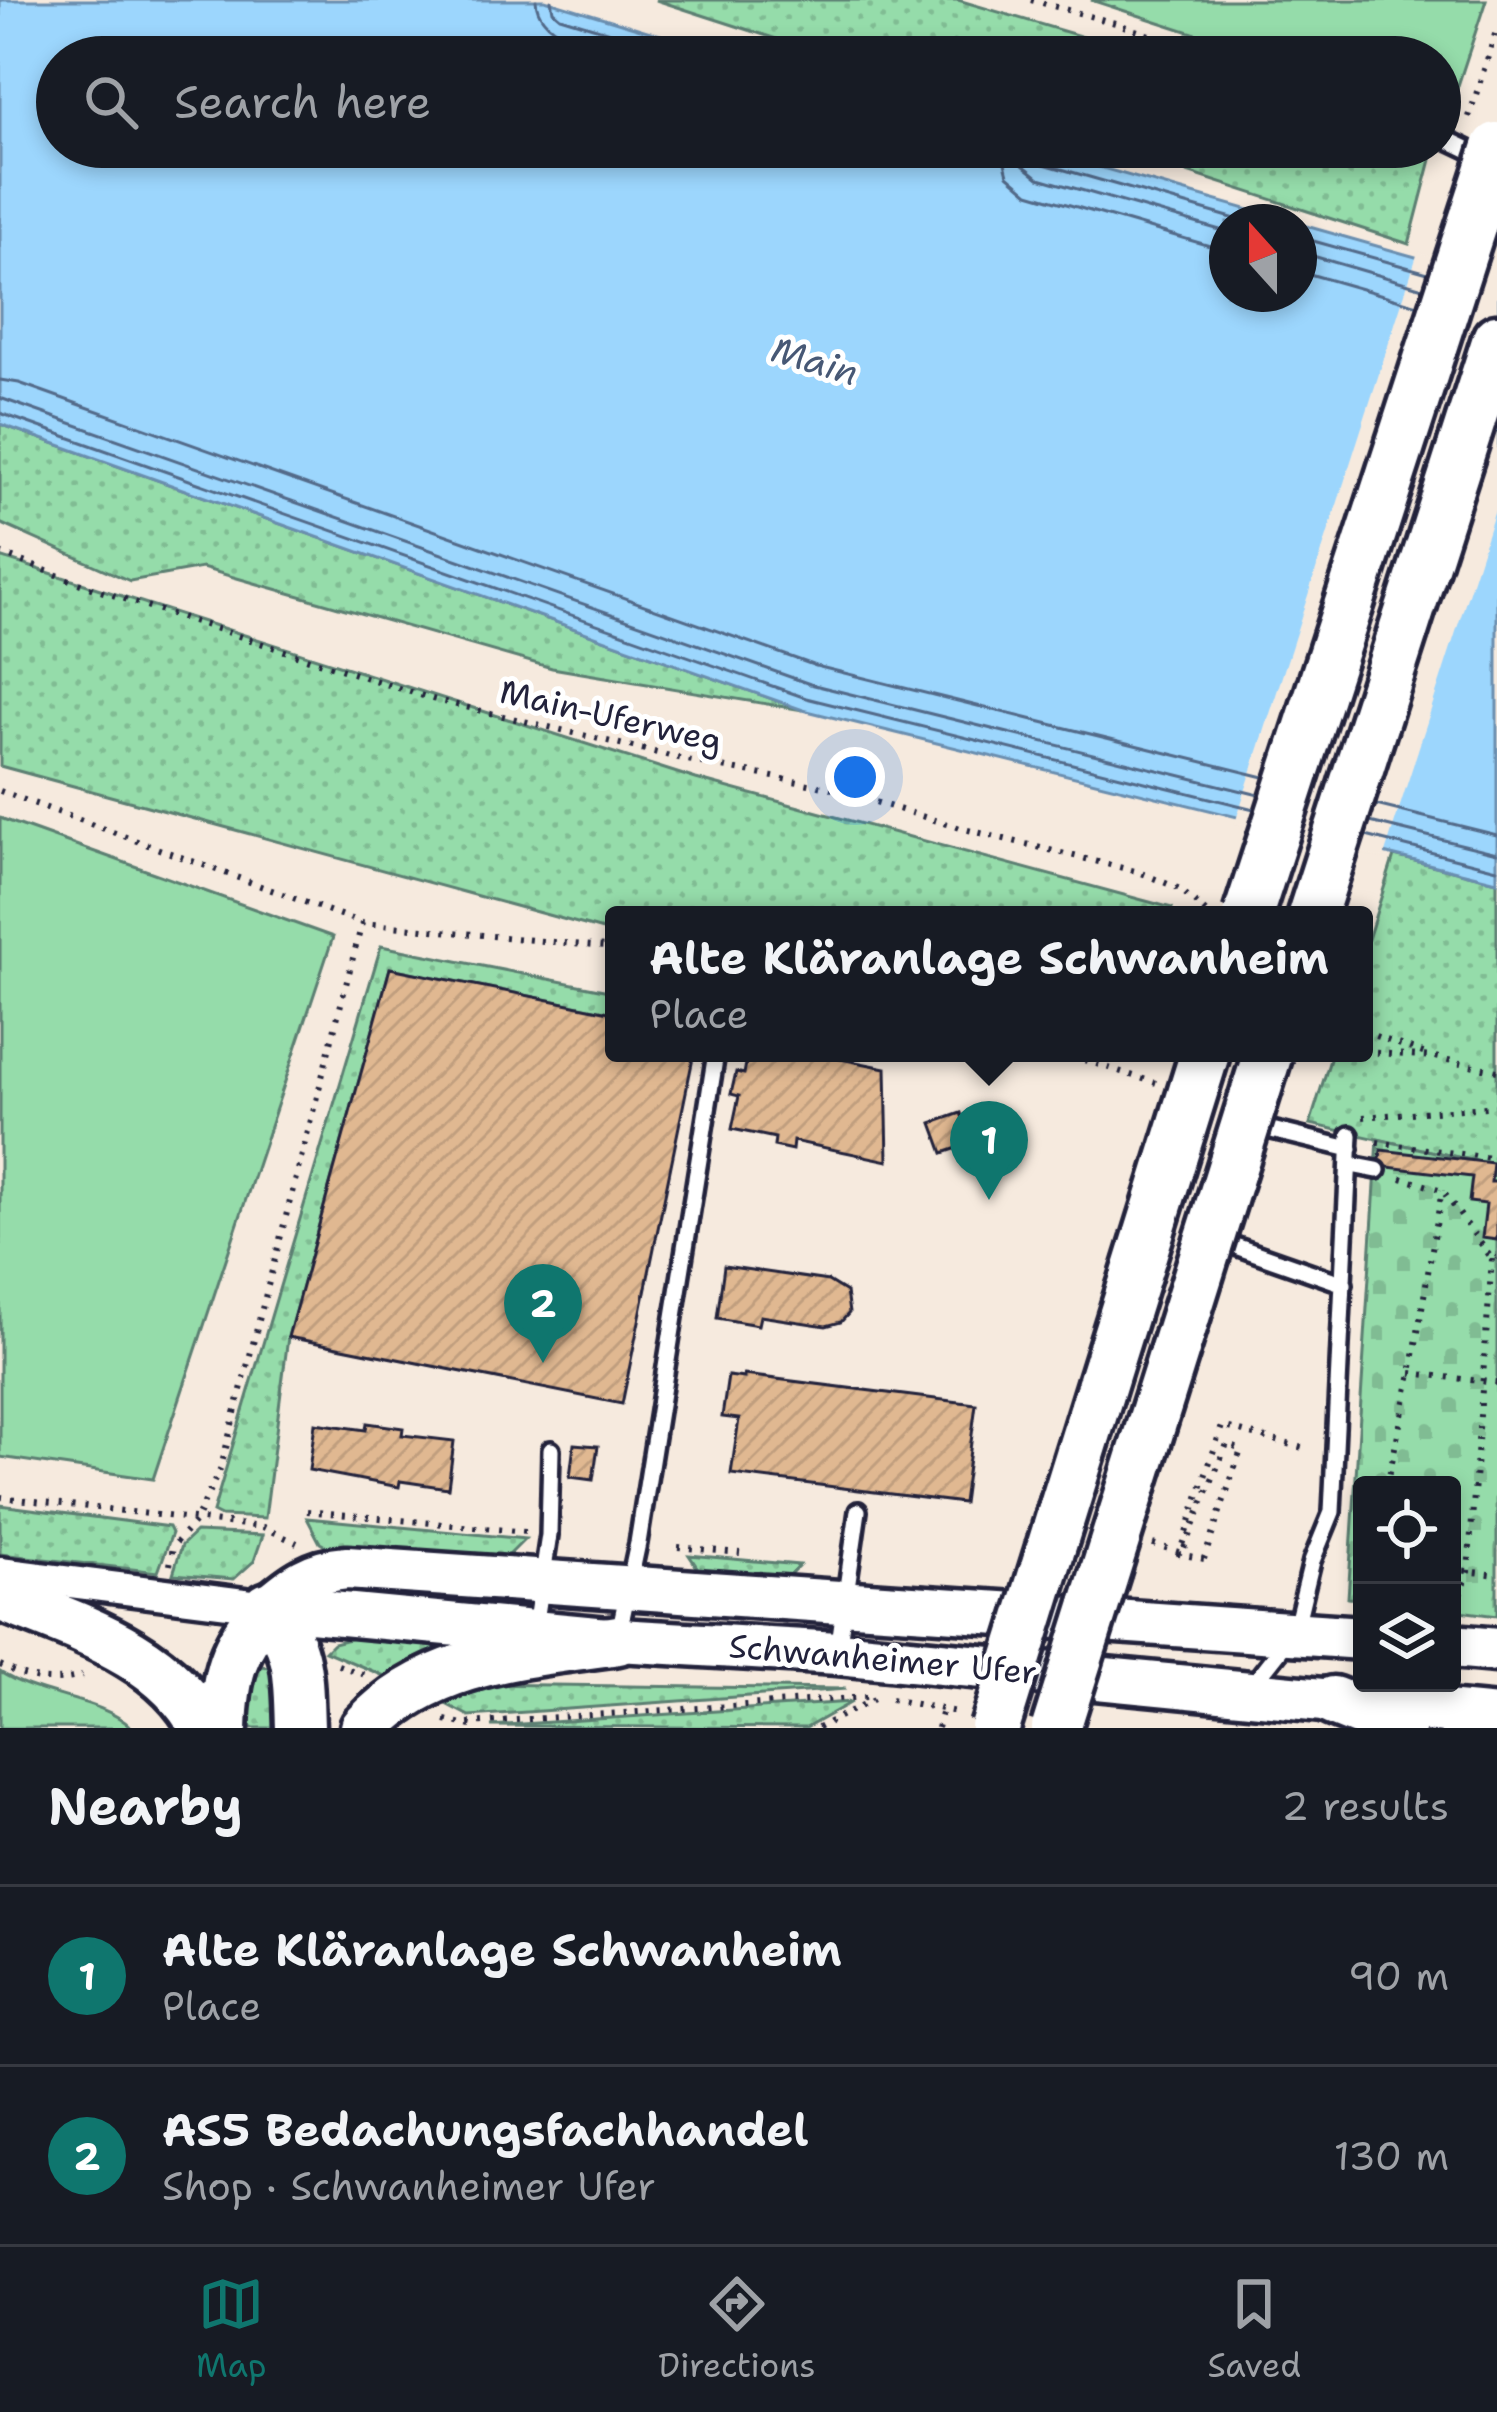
<!DOCTYPE html>
<meta charset="utf-8">
<style>
:root{--surface:#171b24;--page:#242831;--text:#f1f3f6;--muted:#9ea1a6;--line:#363941;--accent:#0f766e}
body{margin:0;font-family:"Shantell Sans",sans-serif;background:var(--page);color:var(--text)}
.controls{position:absolute;right:36px;bottom:36px;display:grid;overflow:hidden;border-radius:12px;box-shadow:0 6px 18px #0003}
.controls button{width:108px;height:108px;display:grid;place-items:center;padding:0;border:0;border-bottom:3px solid var(--line);background:var(--surface);color:var(--text);font:60px sans-serif}
.compass{position:absolute;left:1209px;top:204px;width:108px;height:108px;border-radius:50%;background:var(--surface);box-shadow:0 6px 18px #0003;rotate:339deg}
.you{position:absolute;left:855px;top:777px;width:42px;height:42px;margin:-30px;border:9px solid #fff;border-radius:50%;background:#1a73e8;box-shadow:0 0 0 18px #1a73e833}
.badge{display:grid;place-items:center;width:78px;height:78px;border-radius:50%;background:var(--accent);color:#fff;font-size:39px;font-weight:700}
.pin{position:absolute;translate:-50% -99px;filter:drop-shadow(0 3px 6px #0008)}
.pin::after{content:'';position:absolute;top:63px;width:42px;height:36px;background:inherit;clip-path:polygon(0 0,100% 0,50% 100%)}
.popup{position:absolute;left:605px;top:906px;width:768px;height:156px;box-sizing:border-box;display:grid;place-content:center;border-radius:12px;background:var(--surface);filter:drop-shadow(0 3px 9px #0005);font-size:39px;white-space:nowrap;color:var(--muted)}
.popup b{font-size:45px;color:var(--text)}
.popup::after{content:'';position:absolute;left:50%;top:100%;margin-left:-24px;border:24px solid transparent;border-top-color:var(--surface)}
.list{margin:0;padding:0;list-style:none}
h2{display:flex;justify-content:space-between;align-items:center;height:156px;margin:0;padding:0 48px;font-size:51px}
h2 small{font-size:39px;font-weight:400;color:var(--muted)}
.list li{display:grid;grid-template-columns:78px 1fr auto;gap:36px;align-items:center;box-sizing:border-box;height:180px;padding:0 48px;border-top:3px solid var(--line)}
.list b{display:block;font-size:45px;white-space:nowrap}
.list p{margin:0;font-size:39px;white-space:nowrap;color:var(--muted)}
.list em{font-size:39px;font-style:normal;color:var(--muted)}
.icon{flex:none;width:66px;height:66px;fill:none;stroke:currentColor;stroke-width:2;stroke-linecap:round;stroke-linejoin:round}
.map{position:relative;flex:none;width:1497px;height:1728px;overflow:hidden}
.search{position:absolute;background:var(--surface);box-shadow:0 6px 18px #0003;left:36px;right:36px;top:36px;height:132px;display:flex;align-items:center;gap:30px;box-sizing:border-box;padding:0 42px;border-radius:66px;color:var(--muted);font-size:45px}
.sheet{height:516px;background:var(--surface)}
nav{display:flex;justify-content:space-around;align-items:center;box-sizing:border-box;height:168px;border-top:3px solid var(--line);background:var(--surface);font-size:33px;color:var(--muted)}
nav a{display:grid;justify-items:center;gap:6px}
nav .on{color:var(--accent)}
.map>svg:first-child{display:block}
.grass{fill:url(#grass-dots);stroke:#5c7f72;stroke-width:3}
.cemetery{fill:url(#cemetery-stones);stroke:#5c7f72;stroke-width:3}
.garden{fill:#95dcaa;stroke:#5c7f72;stroke-width:3}
.water{fill:#9cd6fd;stroke:#6b8eaf;stroke-width:3}
.pier{fill:#f6eade}
.lines{fill:none;stroke-linecap:round;stroke-linejoin:round}
.shore{stroke:#536a89;stroke-width:3}
.building{fill:url(#building-hatch);stroke:#22223b;stroke-width:3}
.service-casing{stroke:#22223b;stroke-width:24}
.minor-casing{stroke:#22223b;stroke-width:39}
.secondary-casing{stroke:#22223b;stroke-width:51}
.trunk-casing{stroke:#22223b;stroke-width:57}
.path{stroke:#22223b;stroke-width:6;stroke-dasharray:3 9;stroke-linecap:butt}
.service{stroke:#fff;stroke-width:15}
.minor{stroke:#fff;stroke-width:30}
.secondary{stroke:#fff;stroke-width:42}
.trunk{stroke:#fff;stroke-width:48}
.trunk-bridge-casing{stroke:#22223b;stroke-width:57;stroke-linecap:butt}
.path-bridge{stroke:#22223b;stroke-width:6;stroke-dasharray:3 9;stroke-linecap:butt}
.trunk-bridge{stroke:#fff;stroke-width:48}
.labels{text-anchor:middle;dominant-baseline:central;stroke-width:10;stroke-linejoin:round;paint-order:stroke}
.street-label{font-size:33px;fill:#22223b;stroke:#fff}
.water-label{font-size:36px;font-style:italic;fill:#475875;stroke:#fff}
</style>
<div class="map">
<svg width="1497" height="1728" viewBox="0 0 1497 1728">
<defs>
<pattern id="grass-dots" width="8" height="8" patternUnits="userSpaceOnUse" patternTransform="scale(3)"><rect width="8" height="8" fill="#95dcaa"/><path d="M2 2h.1M6 6h.1" fill="none" stroke="#80bc93" stroke-width="1.8" stroke-linecap="round"/></pattern>
<pattern id="cemetery-stones" width="16" height="16" patternUnits="userSpaceOnUse" patternTransform="scale(3)"><rect width="16" height="16" fill="#95dcaa"/><path d="M2 7V4a2 2 0 0 1 4 0v3zM10 15v-3a2 2 0 0 1 4 0v3z" fill="#80bc93"/></pattern>
<pattern id="building-hatch" width="6" height="6" patternUnits="userSpaceOnUse" patternTransform="scale(3)"><rect width="6" height="6" fill="#e0b891"/><path d="M-1 1l2-2M0 6l6-6M5 7l2-2" fill="none" stroke="#c09e7e"/></pattern>
</defs>
<rect width="100%" height="100%" fill="#f6eade"/>
<filter id="ink" filterUnits="userSpaceOnUse"><feTurbulence type="fractalNoise" baseFrequency=".00833" numOctaves="2"/><feDisplacementMap in="SourceGraphic" scale="24" xChannelSelector="R" yChannelSelector="G"/><feConvolveMatrix kernelMatrix="1 2 1 2 8 2 1 2 1" color-interpolation-filters="sRGB"/></filter>
<g filter="url(#ink)">
<path class="grass" d="M656 0H958L1151 57H832Z
M1110 147H1418L1433 152 1409 244Z
M0 424 803 710 552 668 202 568 130 581 0 523Z
M0 557 696 779 1172 908 1169 915H614V933L0 766Z
M1394 856 1497 881V1166L1310 1124 1332 1053H1364V952Z
M381 946 614 992V1013L390 968 288 1337 265 1518 221 1516 213 1512Z
M0 1505 169 1527 172 1533 158 1572 0 1554Z
M307 1518 525 1539 507 1557 482 1565 333 1550 320 1543Z
M196 1532 263 1535 254 1561 234 1579 173 1574 182 1545Z
M689 1555 799 1565 784 1580 701 1573Z
M357 1637 459 1646 389 1678 325 1651 333 1643Z
M247 1665 282 1668 288 1728H245Z
M476 1684 846 1689 469 1716 432 1697Z
M852 1702 806 1728 491 1726Z"/>
<path class="cemetery" d="M1378 1139 1497 1166V1616L1452 1610V1485H1362V1599L1348 1598Z"/>
<path class="garden" d="M1091 0H1486L1448 116 1440 113V57H1267Z
M0 818 333 937 153 1479 0 1457Z
M0 1672C38 1697 102 1698 132 1728H0Z"/>
<path class="water" d="M0 0H545L733 57H57V147H1029L1291 222H1227V294H1299V224L1497 280V881L803 710 0 424Z"/>
<path class="pier" d="M1418 252 1497 274V504L1383 859 1235 823Z"/>
<g class="lines">
<path class="shore" d="M536 0C538 41 607 47 640 57
M551 0 553 11 560 17 692 57
M1001 147 1008 175 1029 193 1227 251
M1019 147 1023 165 1039 178 1227 232
M1034 147 1036 158 1044 164 1246 222
M1299 237 1428 273
M1299 252 1423 288
M1299 271 1418 305
M0 380 19 383 816 666 1264 777
M0 398 810 684 1259 795
M0 413 806 698 1254 809
M1376 805 1497 835
M1370 822 1497 853
M1366 836 1497 869"/>
</g>
<path class="building" d="M390 968 614 1013V1053H694L622 1404 288 1337Z
M748 1053H810L886 1068 888 1161 793 1141 792 1150 774 1146 775 1138 732 1129 739 1096 731 1094 736 1072 744 1074Z
M961 1113 972 1143 943 1153 932 1123Z
M1381 1150 1493 1163 1491 1182H1497V1240L1482 1238 1486 1204 1469 1202 1472 1177 1379 1166Z
M724 1266 828 1281 846 1292 849 1313 841 1322 826 1326 760 1316 758 1325 717 1318Z
M744 1375 976 1404 963 1503 731 1474 739 1419 722 1417 728 1376 744 1378Z
M315 1423 366 1430 367 1423 403 1428 402 1435 454 1441 448 1488 400 1481 399 1487 309 1470Z
M574 1444 598 1446 593 1480 570 1477Z"/>
<g class="lines">
<g class="service-casing">
<path id="service" d="M1440 136 1486 158
M1255 1126 1350 1149
M1351 1165 1377 1170
M1220 1235 1218 1240 1344 1284
M535 1628 549 1535 551 1450
M618 1637 638 1543 716 1053
M838 1650 858 1511
M1251 1687 1295 1631 1312 1561 1332 1512 1350 1135"/>
</g>
<g class="minor-casing">
<path id="minor" d="M0 1573 268 1607"/>
</g>
<g class="secondary-casing">
<path id="secondary" d="M268 1607 618 1640 838 1653 1497 1717
M268 1607C294 1584 312 1571 347 1568L1362 1638
M1452 1646 1497 1650"/>
</g>
<g class="trunk-casing">
<path id="trunk" d="M1312 915 1497 339
M0 1596C73 1626 166 1652 204 1728
M1333 1701 1401 1728
M223 1728C225 1676 232 1646 268 1607 301 1650 298 1676 300 1728
M365 1728C430 1657 529 1653 618 1640"/>
</g>
<path class="path" d="M1031 0 1115 23 1213 57
M0 553 94 589 432 699 687 760 829 788 964 829 1139 872 1180 889 1209 915
M0 791 362 923 614 948
M1364 1032 1426 1054
M1364 1052 1435 1057 1497 1071
M1062 1053 1156 1083
M1363 1117 1497 1106
M1377 1142 1497 1159
M1401 1178 1442 1190 1492 1259 1497 1257
M1411 1373 1497 1383
M1387 1485 1411 1373 1442 1190
M0 1497 263 1527 297 1543
M307 1511 526 1532
M678 1547 740 1553
M1204 1559 1179 1554 1222 1426 1310 1450
M170 1565 173 1546 195 1522 221 1467 362 923
M1452 1569 1497 1575
M1457 1607 1468 1572 1492 1259
M0 1665C30 1680 50 1684 82 1676
M338 1665 365 1675
M891 1699 961 1713
M445 1720 480 1728
M468 1723 868 1697
M818 1728 878 1697
M937 1728 942 1710"/>
<use href="#service" class="service"/>
<use href="#minor" class="minor"/>
<use href="#secondary" class="secondary"/>
<use href="#trunk" class="trunk"/>
<g class="trunk-bridge-casing">
<path id="trunk-bridge" d="M1248 915 1497 147
M995 1728 1205 1053
M1056 1728 1268 1053"/>
</g>
<path class="path-bridge" d="M1469 117 1497 28
M1153 1544 1182 1553 1227 1444 1241 1450 1204 1559"/>
<use href="#trunk-bridge" class="trunk-bridge"/>
</g>
</g>
<g class="labels">
<g class="street-label">
<text transform="translate(611 716) rotate(13)">Main-Uferweg</text>
<text transform="translate(883 1659) rotate(5)">Schwanheimer Ufer</text>
</g>
<g class="water-label">
<text transform="translate(815 361) rotate(17)">Main</text>
</g>
</g>
</svg>
<div class="controls">
<button><svg class="icon" aria-label="locate" viewBox="0 0 24 24"><circle cx="12" cy="12" r="6"/><path d="M12 2v4M12 18v4M2 12h4M18 12h4"/></svg></button>
<button><svg class="icon" aria-label="layers" viewBox="0 0 24 24"><path d="M12 4l9 5-9 5-9-5zM3 14l9 5 9-5"/></svg></button>
</div>
<svg class="compass" viewBox="-18 -18 36 36"><path d="M0-13l5 13h-10z" fill="#e53935"/><path d="M0 13l5-13h-10z" fill="#9ea1a6"/></svg>
<div class="you"></div>
<div class="pin badge" style="left:989px;top:1200px">1</div>
<div class="popup"><b>Alte Kläranlage Schwanheim</b>Place</div>
<div class="pin badge" style="left:543px;top:1363px">2</div>
<div class="search"><svg class="icon" aria-label="search" viewBox="0 0 24 24"><circle cx="10" cy="10" r="6"/><path d="M15 15l6 6"/></svg>Search here</div>
</div>
<section class="sheet">
<h2>Nearby<small>2 results</small></h2>
<ul class="list">
<li><span class="badge">1</span><div><b>Alte Kläranlage Schwanheim</b><p>Place</p></div><em>90 m</em></li>
<li><span class="badge">2</span><div><b>AS5 Bedachungsfachhandel</b><p>Shop · Schwanheimer Ufer</p></div><em>130 m</em></li>
</ul>
</section>
<nav>
<a class="on"><svg class="icon" aria-label="map" viewBox="0 0 24 24"><path d="M3 6l6-2 6 2 6-2v14l-6 2-6-2-6 2zM9 4v14M15 6v14"/></svg>Map</a>
<a><svg class="icon" aria-label="directions" viewBox="0 0 24 24"><path d="M12 3l9 9-9 9-9-9zM9 14v-3h6M13 9l2 2-2 2"/></svg>Directions</a>
<a><svg class="icon" aria-label="saved" viewBox="0 0 24 24"><path d="M7 4h10v16l-5-4-5 4z"/></svg>Saved</a>
</nav>
